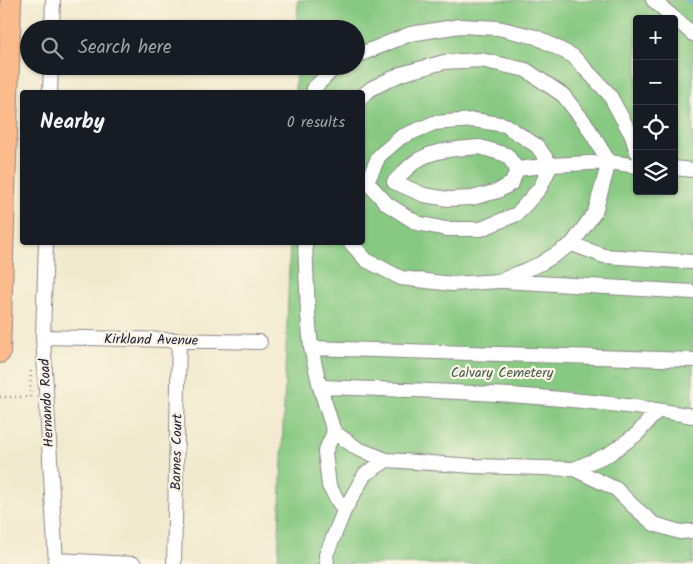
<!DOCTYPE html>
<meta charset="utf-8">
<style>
:root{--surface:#171b24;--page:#242831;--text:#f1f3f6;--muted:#9ea1a6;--line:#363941}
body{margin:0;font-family:Kalam,sans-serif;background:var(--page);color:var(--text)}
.controls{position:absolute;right:15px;top:15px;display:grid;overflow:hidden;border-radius:5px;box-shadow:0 1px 4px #0004}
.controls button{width:45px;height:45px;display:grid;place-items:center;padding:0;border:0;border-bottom:1px solid var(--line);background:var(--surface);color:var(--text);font:25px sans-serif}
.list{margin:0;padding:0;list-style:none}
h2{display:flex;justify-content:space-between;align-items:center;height:65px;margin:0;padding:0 20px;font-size:21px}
h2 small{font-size:16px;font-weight:400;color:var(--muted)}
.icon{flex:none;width:28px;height:28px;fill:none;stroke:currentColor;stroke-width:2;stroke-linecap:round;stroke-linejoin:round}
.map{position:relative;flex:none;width:693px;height:564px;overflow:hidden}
.search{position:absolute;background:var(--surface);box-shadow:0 1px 4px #0004;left:20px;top:20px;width:345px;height:55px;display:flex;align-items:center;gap:12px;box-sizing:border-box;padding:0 18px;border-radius:28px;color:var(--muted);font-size:19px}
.panel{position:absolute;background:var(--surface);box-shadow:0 1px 4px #0004;left:20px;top:90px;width:345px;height:155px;border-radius:5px}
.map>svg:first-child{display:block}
.green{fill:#87c982;stroke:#54765e;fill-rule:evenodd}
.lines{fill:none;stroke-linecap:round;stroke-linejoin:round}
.stream{stroke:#6dade1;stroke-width:4}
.minor-casing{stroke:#8a8685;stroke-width:16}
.highway-casing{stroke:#8a8685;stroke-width:22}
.path{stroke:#8a8685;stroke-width:2.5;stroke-dasharray:1 4;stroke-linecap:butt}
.minor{stroke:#fff;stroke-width:14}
.highway{stroke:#fbbb8c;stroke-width:20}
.labels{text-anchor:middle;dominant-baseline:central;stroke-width:4.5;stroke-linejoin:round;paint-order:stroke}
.street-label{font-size:14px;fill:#22223b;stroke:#fcf5e5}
.park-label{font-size:14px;fill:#455c54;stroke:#fcf5e5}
</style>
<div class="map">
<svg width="693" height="564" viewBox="0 0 693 564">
<rect width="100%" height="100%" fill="#fcf5e5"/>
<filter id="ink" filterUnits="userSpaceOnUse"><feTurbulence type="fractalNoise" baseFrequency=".02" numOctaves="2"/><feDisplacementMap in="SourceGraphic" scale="10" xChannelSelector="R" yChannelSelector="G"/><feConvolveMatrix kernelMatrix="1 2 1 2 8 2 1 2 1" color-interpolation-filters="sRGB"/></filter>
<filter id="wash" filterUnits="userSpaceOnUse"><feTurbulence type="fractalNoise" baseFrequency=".0096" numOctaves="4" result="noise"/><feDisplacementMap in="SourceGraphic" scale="20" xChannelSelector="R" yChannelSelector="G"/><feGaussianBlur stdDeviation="1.12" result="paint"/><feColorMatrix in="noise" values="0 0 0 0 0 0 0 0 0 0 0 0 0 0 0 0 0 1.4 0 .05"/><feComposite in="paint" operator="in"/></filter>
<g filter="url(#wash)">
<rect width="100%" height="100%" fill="#f2eacf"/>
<path class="green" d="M298 0H693V564H278L290 243 362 242V92H295L296 66H356V29H297ZM637 19H674V191H637Z"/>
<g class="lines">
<path class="stream" d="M688 0 693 4"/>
</g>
</g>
<g filter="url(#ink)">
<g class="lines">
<g class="minor-casing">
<path id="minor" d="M653 0 693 34
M52 29 53 0
M356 56 410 34 460 26 498 28 536 37 573 56 609 94 632 136 637 152
M50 92 51 66
M314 92V88L336 66
M474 120 505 125 537 146 551 165 540 188 517 214 481 229H446L417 223 387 204 367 182 379 156 401 137 434 123Z
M480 147 507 155 517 169 512 183 498 191 472 198 448 199 424 195 394 182C401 175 407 168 415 162 433 149 458 149 480 147Z
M674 168 693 170
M517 169 551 165 609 162 637 166
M46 242 43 337 56 564
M305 242 308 314 311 348 320 387
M350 242 366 260 401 278 452 284 500 281 540 264 572 244 595 212 609 162 586 124 563 95 526 70 481 60 444 62 401 74 372 88 362 96
M572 244 604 256 693 262
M503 281 693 292
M43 337 260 342
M311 348 693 360
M693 416C570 394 444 391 320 387L334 432 358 449 387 460 474 466 574 469 616 489 633 506 654 524 680 532 693 531
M334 432 325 452 329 486 344 511
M574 469 609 454 637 434 658 410
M55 560 134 564
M174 564 179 340
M327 564 326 555 344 511 365 474 387 460"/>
</g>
<g class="highway-casing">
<path id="highway" d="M0 353 11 0"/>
</g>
<path class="path" d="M0 397H30L31 367"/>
<use href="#minor" class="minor"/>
<use href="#highway" class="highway"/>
</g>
</g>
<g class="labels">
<g class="street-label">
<text transform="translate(151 340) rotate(1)">Kirkland Avenue</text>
<text transform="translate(47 403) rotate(-93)">Hernando Road</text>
<text transform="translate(177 452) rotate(-89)">Barnes Court</text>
</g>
<g class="park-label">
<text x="502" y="373">Calvary Cemetery</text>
</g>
</g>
</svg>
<div class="controls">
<button>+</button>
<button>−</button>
<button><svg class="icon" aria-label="locate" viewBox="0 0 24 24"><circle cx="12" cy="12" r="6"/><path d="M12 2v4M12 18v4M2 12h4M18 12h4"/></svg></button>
<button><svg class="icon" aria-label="layers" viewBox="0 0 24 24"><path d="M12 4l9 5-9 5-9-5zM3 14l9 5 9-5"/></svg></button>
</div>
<div class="search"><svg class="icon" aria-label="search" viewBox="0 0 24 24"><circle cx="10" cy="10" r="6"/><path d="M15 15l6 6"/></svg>Search here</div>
<section class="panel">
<h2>Nearby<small>0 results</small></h2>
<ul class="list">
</ul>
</section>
</div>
